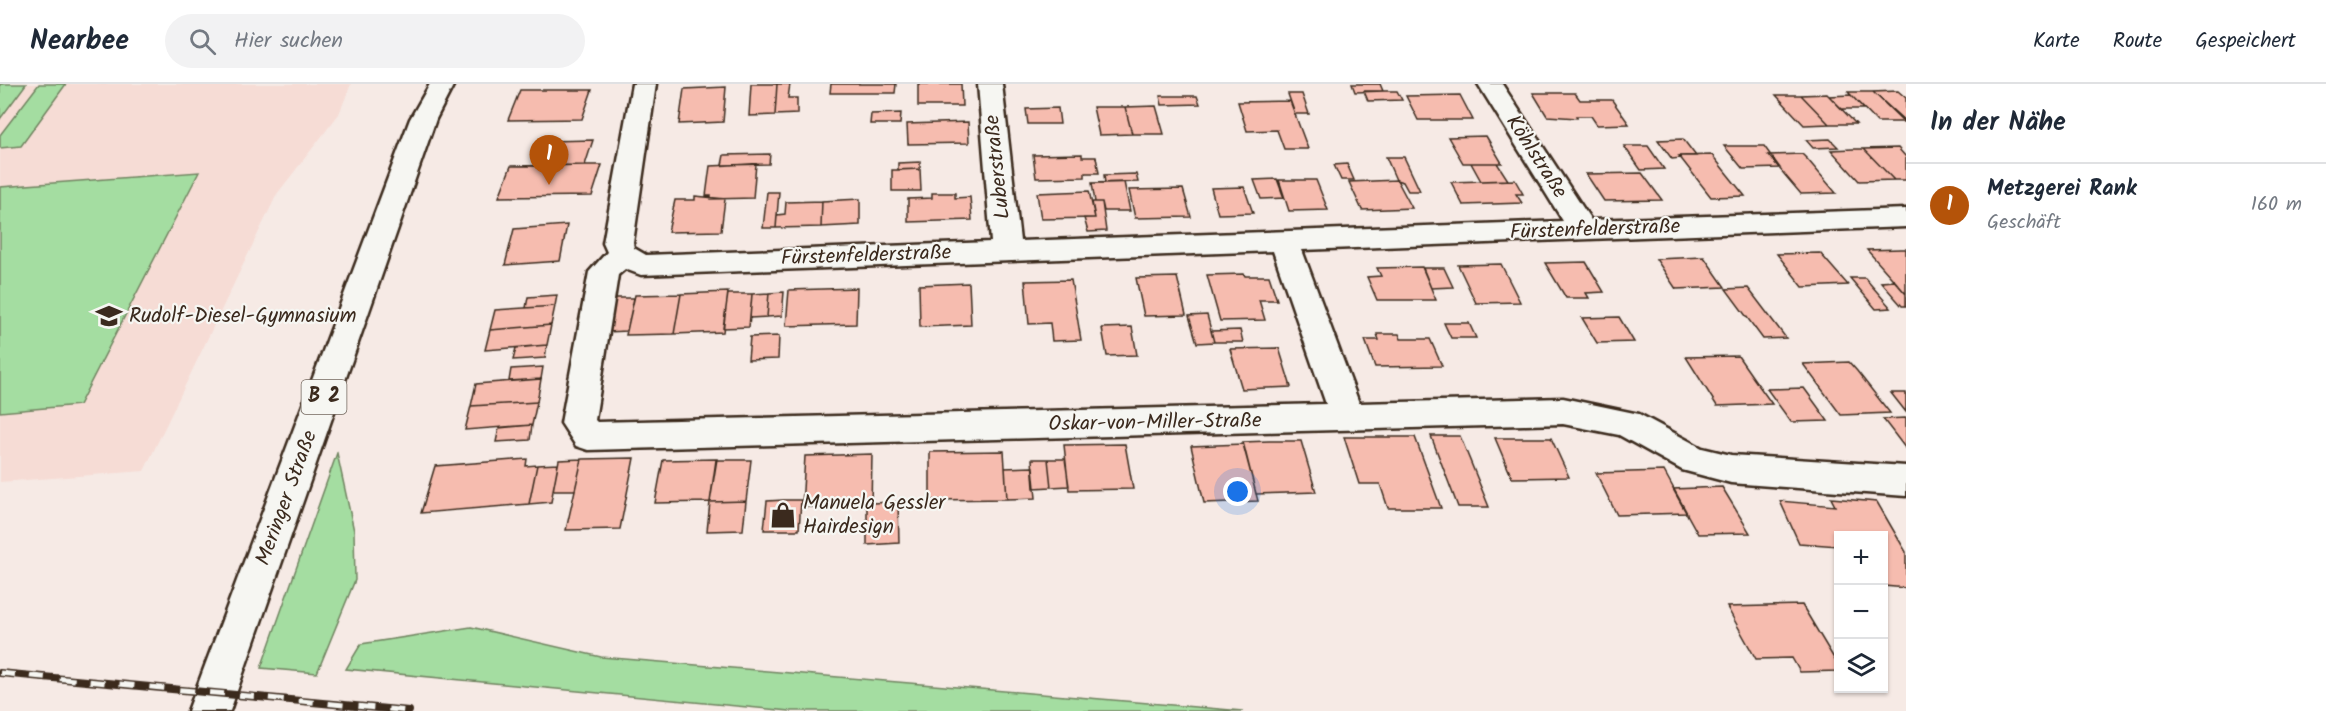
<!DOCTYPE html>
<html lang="de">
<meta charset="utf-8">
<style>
:root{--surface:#fff;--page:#f2f2f3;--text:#1f2937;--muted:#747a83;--line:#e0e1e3;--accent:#b45309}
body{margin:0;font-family:Kalam,sans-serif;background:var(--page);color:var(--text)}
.controls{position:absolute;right:18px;bottom:18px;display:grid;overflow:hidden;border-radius:0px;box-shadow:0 2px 4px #0004}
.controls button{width:54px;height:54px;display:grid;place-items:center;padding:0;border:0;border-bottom:2px solid var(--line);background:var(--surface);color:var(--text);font:30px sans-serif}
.you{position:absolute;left:1238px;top:408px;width:21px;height:21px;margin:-15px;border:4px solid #fff;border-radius:50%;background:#1a73e8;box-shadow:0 0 0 9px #1a73e833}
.badge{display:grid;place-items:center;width:39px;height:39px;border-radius:50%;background:var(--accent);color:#fff;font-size:20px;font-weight:700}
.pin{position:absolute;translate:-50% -50px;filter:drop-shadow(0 2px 3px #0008)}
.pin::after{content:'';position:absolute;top:32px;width:21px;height:18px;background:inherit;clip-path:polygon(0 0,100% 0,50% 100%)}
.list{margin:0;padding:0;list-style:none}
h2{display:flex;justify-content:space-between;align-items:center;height:78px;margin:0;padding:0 24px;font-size:26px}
h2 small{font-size:20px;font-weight:400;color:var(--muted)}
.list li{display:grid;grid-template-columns:39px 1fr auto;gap:18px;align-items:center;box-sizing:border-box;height:84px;padding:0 24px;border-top:2px solid var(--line)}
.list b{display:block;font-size:22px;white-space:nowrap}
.list p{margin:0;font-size:20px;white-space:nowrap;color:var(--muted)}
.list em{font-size:20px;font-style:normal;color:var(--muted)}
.icon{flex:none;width:33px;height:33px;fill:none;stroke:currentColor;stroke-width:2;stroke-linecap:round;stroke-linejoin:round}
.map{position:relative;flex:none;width:1906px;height:627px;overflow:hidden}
header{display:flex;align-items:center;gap:36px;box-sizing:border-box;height:84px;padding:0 30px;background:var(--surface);border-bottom:2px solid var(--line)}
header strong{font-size:28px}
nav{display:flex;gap:33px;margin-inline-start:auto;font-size:21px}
.search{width:420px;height:54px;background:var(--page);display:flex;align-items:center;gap:15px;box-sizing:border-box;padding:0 21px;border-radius:33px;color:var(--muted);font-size:22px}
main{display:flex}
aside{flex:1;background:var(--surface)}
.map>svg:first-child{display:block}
.built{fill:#f6dcd5}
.green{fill:#a4dda1;stroke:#708460;stroke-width:1.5}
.building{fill:#f6bcaf;stroke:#3b2a1e;stroke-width:1.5}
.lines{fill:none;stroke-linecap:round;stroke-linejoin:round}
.minor-casing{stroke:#3b2a1e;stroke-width:5}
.primary-casing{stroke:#3b2a1e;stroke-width:5}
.minor{fill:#f6f6f2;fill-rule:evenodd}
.primary{fill:#f6f6f2;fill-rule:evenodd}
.rail-casing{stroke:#3b2a1e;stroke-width:8}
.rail{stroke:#f6f6f2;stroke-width:5;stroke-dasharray:15;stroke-linecap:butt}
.labels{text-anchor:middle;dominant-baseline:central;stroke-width:4.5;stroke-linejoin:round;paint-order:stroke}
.shield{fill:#f6f6f2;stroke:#73675e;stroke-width:1.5}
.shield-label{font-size:20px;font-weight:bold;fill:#3b2a1e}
.street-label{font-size:21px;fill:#3b2a1e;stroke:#f6f6f2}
.poi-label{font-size:21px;fill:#3b2a1e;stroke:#f6f6f2;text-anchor:start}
</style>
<header>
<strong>Nearbee</strong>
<div class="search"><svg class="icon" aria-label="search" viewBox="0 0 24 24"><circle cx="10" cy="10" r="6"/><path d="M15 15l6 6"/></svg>Hier suchen</div>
<nav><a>Karte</a><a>Route</a><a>Gespeichert</a></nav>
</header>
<main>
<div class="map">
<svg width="1906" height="627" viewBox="0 0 1906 627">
<rect width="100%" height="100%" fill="#f6eae5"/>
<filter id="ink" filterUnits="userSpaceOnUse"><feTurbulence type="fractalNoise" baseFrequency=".0167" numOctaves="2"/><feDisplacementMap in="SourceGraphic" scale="12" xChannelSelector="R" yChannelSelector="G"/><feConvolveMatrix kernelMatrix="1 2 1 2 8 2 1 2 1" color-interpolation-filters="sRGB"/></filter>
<g filter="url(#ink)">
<path class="built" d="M0 0H351L339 30 277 110 144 387 0 398Z"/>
<path class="green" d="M0 0H26L0 35Z
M39 0H66L21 62 0 64V51Z
M199 88 79 321 0 328V103Z
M337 369 354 447 355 496 317 589 261 584Z
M471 543 601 573 1243 627H790L346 585 361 560Z"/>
<path class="building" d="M751 0H777L775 31 749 32Z
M777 0H790L788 14H797V30L775 31Z
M831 0H896L895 9H830Z
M918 0H961L962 22H918Z
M1352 0H1380L1383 7 1355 8Z
M726 3 723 38 679 40 684 5Z
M520 6H592L582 35 508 36Z
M1364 7H1397L1402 16 1368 17Z
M1898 7 1906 14V38L1873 8Z
M1848 8H1873L1904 38H1877Z
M1533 9H1575L1580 16H1612L1629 40 1597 41 1591 32H1576L1577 34 1547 32Z
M1288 10H1302L1309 30H1295Z
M1827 10 1829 12 1856 40H1829L1801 11Z
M1460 11 1473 36H1418L1406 12Z
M1776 11H1801L1829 40 1804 41Z
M1851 11 1864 25H1842L1829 12Z
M1160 12H1197L1200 20 1162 21Z
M1290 17 1308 65H1284L1277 46 1247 47 1238 18Z
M1156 22 1164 50H1132L1125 23Z
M1093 23H1125L1132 50 1099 51Z
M1058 24 1060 40H1028L1026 25Z
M901 29 900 40H870L871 30Z
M968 38 969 59 908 60 907 40Z
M1486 52 1502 79H1463L1448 53Z
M1683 55 1696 72H1679L1681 74 1672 75 1658 56Z
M1830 55 1838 63 1813 64 1806 56Z
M593 56 585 81 539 82 548 57Z
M1624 62H1648L1664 85 1641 86Z
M1724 62H1764L1780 84 1743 85Z
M1898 64 1906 73V96H1894L1864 65Z
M1853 65H1864L1894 96 1859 97 1831 66Z
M770 70 769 80 722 81 724 71Z
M1082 70V73H1096L1099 89H1085V93L1036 94 1033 71Z
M1802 70 1808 76 1836 109 1801 110 1768 71Z
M1712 71 1728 91 1745 112 1711 113 1679 72Z
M1386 73H1404L1420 107H1408L1403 98 1396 96Z
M920 78V85L898 86V79Z
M1471 79H1497L1508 96 1481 97Z
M756 80 753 114 711 115V112H706L710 82Z
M1347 80 1354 96H1341L1334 81Z
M585 81H602L592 112 499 113 511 82Z
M920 85 921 107H892V86Z
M1642 89 1662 116 1604 117 1586 90Z
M1136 90 1138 98 1105 99 1104 91Z
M1277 95 1284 114 1261 115 1254 96Z
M1279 96H1316L1328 126 1289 127Z
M1397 96 1412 124 1362 126 1349 98Z
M1515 96 1523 110H1516L1522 119 1463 121 1451 98Z
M1124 98 1130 127H1104L1102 118H1095L1092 99Z
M1244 103 1253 129 1218 130 1211 104Z
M1183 105 1191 133 1135 134 1129 106Z
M1089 107 1095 134 1041 135 1037 109Z
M767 108H779L776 144H763Z
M932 109H955V114L970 113 972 136 908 138V115L932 114Z
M695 112 725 115 721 147 668 148 675 116H695Z
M860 115V141L821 143 822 117Z
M822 117 821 143 776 144 777 131 785 130 786 118Z
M1092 118H1102L1106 147 1088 148 1084 134H1095Z
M567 141 560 177 505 181 514 145Z
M1901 165H1906V210L1867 166Z
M1820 169 1848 201 1803 203 1777 170Z
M1704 173 1725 203 1676 205 1656 175Z
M1586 178 1604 208 1586 209 1589 214H1566L1545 179Z
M1501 180 1520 218 1476 219 1458 181Z
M1422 183 1436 216H1377L1367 193 1381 192 1377 184Z
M1423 184H1444L1453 203 1431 204Z
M1244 190 1245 192H1269L1277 216H1259L1265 236 1220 237 1207 191Z
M1177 193 1186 231 1144 232 1136 194Z
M1850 194H1865L1891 224 1876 225Z
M1071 196 1081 256 1052 257 1050 239 1029 240 1025 197Z
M1895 197 1906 210V222H1902L1881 198Z
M969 199 971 241 920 243 919 201Z
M857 204 856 240 786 242 789 206Z
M1748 204 1786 254 1763 255 1726 205Z
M728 208 723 248 674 250 681 210Z
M784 208 782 232 767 233 769 209Z
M769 209 767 233 750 234 752 210Z
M681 210 674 250 626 251 635 211Z
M728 210H752L749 243 723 244Z
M557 211 555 222 526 224 528 213Z
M610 214H634L627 247 607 248Z
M555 222 551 241 490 246 495 226Z
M1207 231 1214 258 1197 259 1189 232Z
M1619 233 1634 258 1597 259 1582 234Z
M1444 239H1469L1476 254H1451Z
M551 241 547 261 485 266 490 246Z
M1132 243 1137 271 1107 272 1102 244Z
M1240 246 1243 258H1214L1211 247Z
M1377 250H1399L1401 255H1430L1442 282 1375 283 1365 256H1379Z
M779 252 778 275 748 276 750 253Z
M547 261 545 274 513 276 516 264Z
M1279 264 1291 303 1242 305 1230 265Z
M1738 272 1754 295 1772 320 1717 322 1686 273Z
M1849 278 1857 287 1890 329 1841 331 1803 280Z
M543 283 541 295 509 297 511 285Z
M541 295 537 318 471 322 476 300Z
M1804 304 1828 337 1791 338 1767 305Z
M1891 309H1906V328Z
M537 318 532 341 465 346 471 322Z
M1906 334V365L1883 335Z
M532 341 530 356 496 358 499 344Z
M1431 352H1460L1489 423H1458Z
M1344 353H1415L1441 424H1388L1380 400H1359Z
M1495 354H1551L1569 393 1512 394Z
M1269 357H1301L1316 408 1256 410 1243 358Z
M1125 360 1133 405 1069 406 1064 361Z
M1243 360 1258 417 1204 419 1191 362Z
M1004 367 1007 415 930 416V368Z
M872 370 871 422 802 423 805 372Z
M634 374 620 445 566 446 582 375Z
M527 375 526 382 537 381 529 420 421 429 435 382Z
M582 375 575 406H553L559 376Z
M717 375 710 418 655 419 663 376Z
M1032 375H1048L1051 403 1034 404Z
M1048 375H1065L1069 402 1051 403Z
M716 376H751L746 417 710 418Z
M558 380 551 418 529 420 537 381Z
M1033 383 1036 414 1007 415 1005 384Z
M1664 387 1687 429 1617 431 1596 389Z
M1722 403 1750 449 1698 450 1673 405Z
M1831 414 1877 418 1906 468V504L1884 502V452H1838V462L1799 459 1780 417 1835 422Z
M784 416H801L799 446H764L767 417Z
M746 417 743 446 707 447 710 418Z
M898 418 899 459 867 461V422H871V419Z
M1802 521 1838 581V587L1800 588 1792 574 1756 575 1727 523Z"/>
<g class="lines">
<g class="minor-casing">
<path id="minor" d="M632 0H656L633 159 634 164 646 171 991 158 978 0H1002L1020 157 1563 137 1478 0H1502L1591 136 1906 125V143L1302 166 1359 319 1563 314 1639 330 1702 364 1731 371 1906 382V412L1731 399 1682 386 1619 351 1563 340 588 366 576 362 561 339 589 188 607 168 603 159ZM1273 167 1326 320 597 338 595 336 618 191 625 185 641 191Z"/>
</g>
<g class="primary-casing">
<path id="primary" d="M430 0H454L436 35 230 627H188L410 35Z"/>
</g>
<use href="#minor" class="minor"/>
<use href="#primary" class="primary"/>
<g class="rail-casing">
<path id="rail" d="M0 589 409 627"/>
</g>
<use href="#rail" class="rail"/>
</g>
</g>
<defs>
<g id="school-bare" transform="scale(2.07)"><path d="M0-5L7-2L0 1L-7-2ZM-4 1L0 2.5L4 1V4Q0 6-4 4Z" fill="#3b2a1e" stroke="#f6f6f2" stroke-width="2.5" paint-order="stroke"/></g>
<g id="shop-bare" transform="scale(2.07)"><path d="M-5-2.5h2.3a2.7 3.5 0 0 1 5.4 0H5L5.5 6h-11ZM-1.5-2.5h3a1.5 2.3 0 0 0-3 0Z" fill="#3b2a1e" stroke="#f6f6f2" stroke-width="2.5" paint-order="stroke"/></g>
</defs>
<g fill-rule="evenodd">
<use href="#school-bare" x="109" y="232"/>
<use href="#shop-bare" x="783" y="431"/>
</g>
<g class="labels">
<rect class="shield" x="301.5" y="296" width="45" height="34" rx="4.5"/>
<g class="shield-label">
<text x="324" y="313">B 2</text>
</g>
<g class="street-label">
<text transform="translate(1536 73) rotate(57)">Köhlstraße</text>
<text transform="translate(998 83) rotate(-96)">Luberstraße</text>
<text transform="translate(1595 146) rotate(-2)">Fürstenfelderstraße</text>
<text transform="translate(866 172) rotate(-2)">Fürstenfelderstraße</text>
<text transform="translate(1155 339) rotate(-1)">Oskar-von-Miller-Straße</text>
<text transform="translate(287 414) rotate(-70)">Meringer Straße</text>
</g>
<g class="poi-label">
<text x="129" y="232">Rudolf-Diesel-Gymnasium</text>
<text x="803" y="419">Manuela Gessler<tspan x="803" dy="24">Hairdesign</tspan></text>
</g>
</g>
</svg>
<div class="controls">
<button>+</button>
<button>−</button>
<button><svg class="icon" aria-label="layers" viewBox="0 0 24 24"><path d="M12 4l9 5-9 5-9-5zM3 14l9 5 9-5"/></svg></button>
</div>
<div class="you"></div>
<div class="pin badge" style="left:549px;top:101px">1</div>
</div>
<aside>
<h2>In der Nähe<small></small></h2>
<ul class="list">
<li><span class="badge">1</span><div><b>Metzgerei Rank</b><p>Geschäft</p></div><em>160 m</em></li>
</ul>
</aside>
</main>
